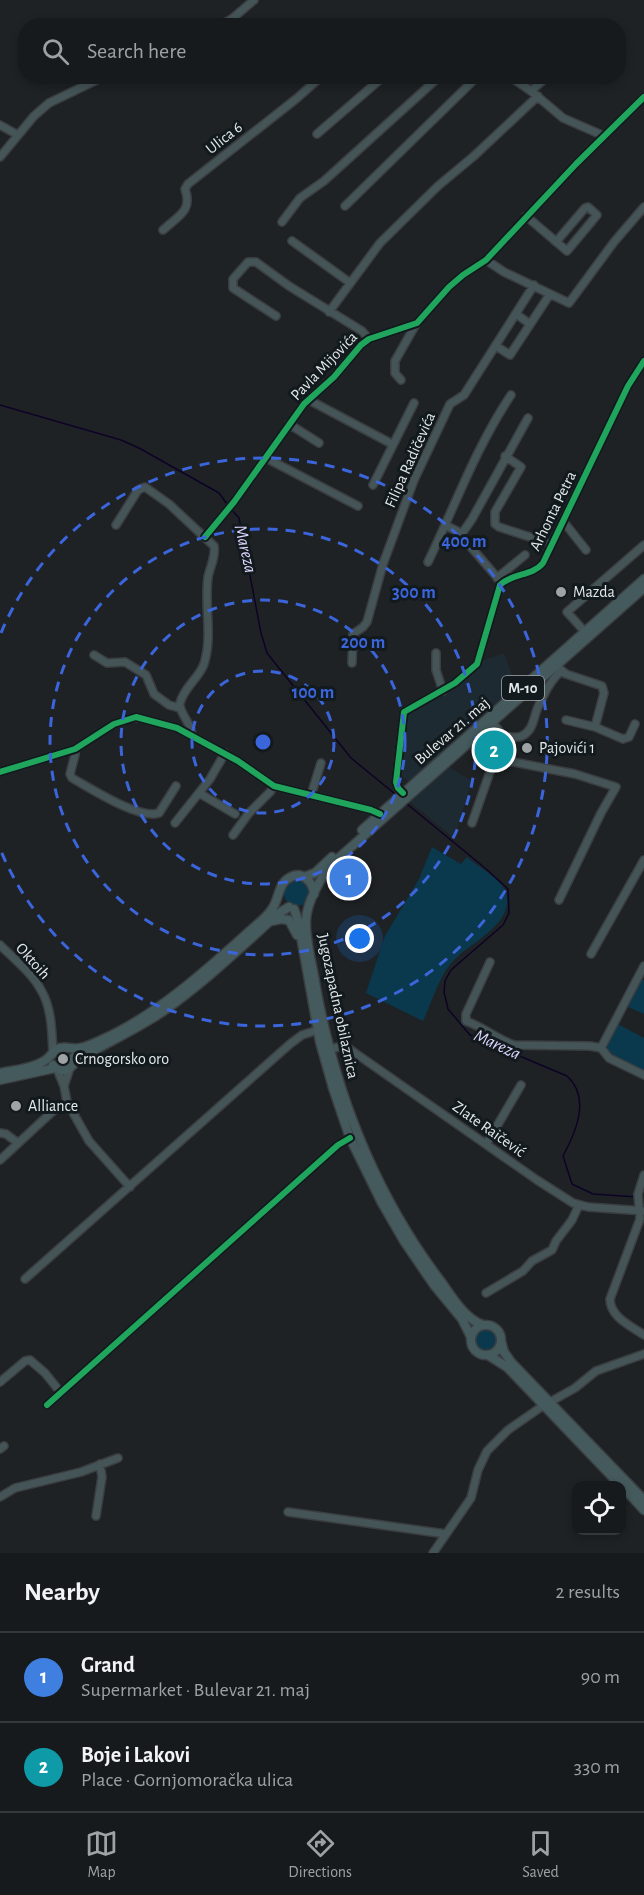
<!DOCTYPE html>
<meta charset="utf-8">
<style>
:root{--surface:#161a1c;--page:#232729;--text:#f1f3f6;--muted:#9ea1a3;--line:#35383b;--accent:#9fa3a6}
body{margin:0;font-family:"Alegreya Sans",sans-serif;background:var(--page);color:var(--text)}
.controls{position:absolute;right:18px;bottom:18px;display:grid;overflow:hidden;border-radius:12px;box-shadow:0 3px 9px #0003}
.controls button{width:54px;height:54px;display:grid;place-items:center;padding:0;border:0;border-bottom:2px solid var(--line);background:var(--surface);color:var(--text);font:30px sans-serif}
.you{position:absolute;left:360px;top:939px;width:21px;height:21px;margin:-15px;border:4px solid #fff;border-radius:50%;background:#1a73e8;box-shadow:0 0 0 9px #1a73e833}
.badge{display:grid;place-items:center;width:39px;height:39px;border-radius:50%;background:var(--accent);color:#fff;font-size:20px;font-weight:700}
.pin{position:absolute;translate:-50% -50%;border:3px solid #fff;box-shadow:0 2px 6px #0006}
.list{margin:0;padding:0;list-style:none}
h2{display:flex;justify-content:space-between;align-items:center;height:78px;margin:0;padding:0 24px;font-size:26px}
h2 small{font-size:20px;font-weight:400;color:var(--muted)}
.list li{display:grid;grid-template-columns:39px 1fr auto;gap:18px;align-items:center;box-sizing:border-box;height:90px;padding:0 24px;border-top:2px solid var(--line)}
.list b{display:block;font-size:22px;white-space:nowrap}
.list p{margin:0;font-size:20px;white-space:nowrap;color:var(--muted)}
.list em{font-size:20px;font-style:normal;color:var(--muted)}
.icon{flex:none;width:33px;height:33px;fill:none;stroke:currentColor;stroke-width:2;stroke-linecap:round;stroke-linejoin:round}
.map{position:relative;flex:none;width:644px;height:1553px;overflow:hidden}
.search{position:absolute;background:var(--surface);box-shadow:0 3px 9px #0003;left:18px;right:18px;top:18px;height:66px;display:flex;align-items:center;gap:15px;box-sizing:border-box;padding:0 21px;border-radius:24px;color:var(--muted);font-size:22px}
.sheet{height:258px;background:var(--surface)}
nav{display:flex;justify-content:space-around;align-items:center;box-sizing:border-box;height:84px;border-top:2px solid var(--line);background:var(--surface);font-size:16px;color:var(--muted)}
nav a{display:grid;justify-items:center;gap:3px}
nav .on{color:var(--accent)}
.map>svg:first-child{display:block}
.built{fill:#1d2a31}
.green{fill:#0a384d}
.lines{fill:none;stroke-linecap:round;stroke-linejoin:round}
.stream{stroke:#0e0326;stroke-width:1.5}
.minor-casing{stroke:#3b3e40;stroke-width:10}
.major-casing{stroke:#3b3e40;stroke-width:11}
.minor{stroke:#445457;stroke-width:7}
.major{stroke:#445a5d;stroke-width:8}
.cycleway-casing{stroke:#121a1e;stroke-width:10}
.cycleway{stroke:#20a55d;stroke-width:6}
.ring{fill:none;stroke:#3b65db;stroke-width:3;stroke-dasharray:10 8}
.poi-dot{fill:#9fa3a6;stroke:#121a1e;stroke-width:2}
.labels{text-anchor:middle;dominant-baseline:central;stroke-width:6;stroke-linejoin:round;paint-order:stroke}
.shield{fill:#121a1e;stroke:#a5abae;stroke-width:1.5}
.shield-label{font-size:15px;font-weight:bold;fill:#e4e9ec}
.street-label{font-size:16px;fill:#e4e9ec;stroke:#121a1e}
.poi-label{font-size:16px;fill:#e4e9ec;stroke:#121a1e;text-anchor:start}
.water-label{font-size:18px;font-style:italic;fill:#ded6ff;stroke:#121a1e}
.centre{fill:#3b65db;stroke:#121a1e;stroke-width:3}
.ring-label{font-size:18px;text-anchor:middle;font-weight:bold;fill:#3b65db;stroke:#121a1e;stroke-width:6;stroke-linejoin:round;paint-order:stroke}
</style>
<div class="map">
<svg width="644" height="1553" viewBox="0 0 644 1553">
<rect width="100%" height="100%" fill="#1e2225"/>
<path class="built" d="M504 653 517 688 412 784 400 775 405 715 456 686 474 671 484 660Z
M449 767 472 781 454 838 410 802Z"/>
<path class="green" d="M432 847 461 864 467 857C476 865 497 877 503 887 522 919 472 942 455 959 439 975 433 1000 423 1021L366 993 385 936 419 879Z
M284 893a13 13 0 1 1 26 0a13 13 0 1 1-26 0Z
M640 979 644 980V1014L626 1006Z
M618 1024 644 1038V1073L610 1056 605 1049Z
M475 1340a11 11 0 1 1 22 0a11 11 0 1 1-22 0Z"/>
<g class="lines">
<path class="stream" d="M0 405 121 440 139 448 219 493 227 504
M232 510 239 518 261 633 267 653 351 758 395 794
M407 804 485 868 508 889 509 913 503 925 451 970 445 981 444 992 448 1009 470 1035 567 1076C591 1098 576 1132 563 1156L572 1184 593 1194 637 1197"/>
<g class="minor-casing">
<path id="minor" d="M220 26 233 18 254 0
M527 26 531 23
M585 26 586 25
M509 76 531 91 563 118 604 136
M531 91 548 76
M0 125 18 135
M317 134 383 77
M0 157 34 116 49 103 105 76
M345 206 478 76
M526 216 567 251 597 215 588 207 585 208 556 242
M282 222 300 198 324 181 440 76
M163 230C178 216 193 211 185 189L188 184 296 99 322 76
M292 241 349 282
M486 260 504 272 569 303 614 242 644 207
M329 312 380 243 438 186 474 156 538 96
M516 314 530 324
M276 316 233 288V279L248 262H256L289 286 362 331 369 339
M496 346 510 355 550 294
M401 380 395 373V361L416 324
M309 400 392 444
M289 424 319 443
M505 456 521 467 495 512V524L499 527 552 544
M266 458 358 506
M373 485 414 403
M563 521 586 550
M116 525 138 490 145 487 169 504 214 546C216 557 210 567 208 577 204 607 213 635 204 664 199 678 184 687 180 703 178 711 192 724 192 736
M445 525 457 531 502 583
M461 535 472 519 528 418
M205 537 234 502 304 404 334 377 361 345 369 339 417 323 449 287 463 275 486 260 576 164 644 97
M428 562C455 506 476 447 511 395
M497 578 525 555
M585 632 567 612 644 545
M436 653V670L443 691
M94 655 107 663 125 662 146 675 154 694 169 705 180 708
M352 663 353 634 363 627 367 622 383 564 414 480 450 404 464 395 534 285
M556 666 566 674 602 686 604 693 595 727 623 739 629 737 635 724
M566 720 595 727
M492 723C504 733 501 738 501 751L508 761 575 774 616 787 601 813 559 900
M503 736C508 736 517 739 522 736 534 730 533 718 538 707 544 694 550 681 561 671
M75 749V755L70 774 72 778C90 788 139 820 159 813L176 786
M0 772 75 749 114 724 136 717 177 728 238 761 274 786 371 810 380 814
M199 793 235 814
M403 793 398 788 396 782 404 712 455 683 477 664 500 585C512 573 533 576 543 563L628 386 644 361
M311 795 321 763
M175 823 210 779 225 753
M472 823 497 752 500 749
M233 835 249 813 270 792 274 786
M0 945C14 959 32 973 41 990 52 1008 52 1034 53 1054
M591 954 644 860
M490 962 466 1014V1021C483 1027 497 1039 514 1045L590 1046 601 1048 609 1058 644 1075
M601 1048 644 966
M329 1049 344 1046 348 1048 537 1180 573 1203 588 1207 644 1211
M64 1086 70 1068
M67 1102 89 1141 130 1187
M0 1133 6 1134 18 1143
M487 1143 521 1085
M0 1160 53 1111 67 1102 64 1086 57 1069
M644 1175 638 1194 640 1219 610 1299C610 1317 631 1326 644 1335
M25 1279 290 1044 302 1035 318 1030
M486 1293 523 1271 532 1261 552 1250 556 1241 572 1220 579 1205
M0 1382 25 1361 30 1360 45 1373 61 1393
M550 1402 575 1388 596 1371 644 1354
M47 1405 338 1145 350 1138
M0 1449 4 1446
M0 1497 15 1488 81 1472 118 1458
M288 1512 446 1534
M96 1516 102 1477 100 1464
M433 1553 471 1498 478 1470 487 1451 508 1430 544 1405"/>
</g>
<g class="major-casing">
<path id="major" d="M362 830 644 579
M304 877 315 873 332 857
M294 909 298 920 320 1042 333 1088 350 1138 382 1203 404 1241 434 1285 462 1319 471 1337
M272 921 281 919 289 920 297 935
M74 1062C103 1044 134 1031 162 1012 204 983 241 947 279 913L289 907
M53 1065C59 1072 67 1072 73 1065L74 1057
M0 1073C14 1070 32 1069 44 1061 50 1058 52 1052 57 1049 64 1045 72 1050 80 1048 91 1046 103 1039 114 1034 165 1008 210 967 252 929 259 923 267 917 272 909 279 900 278 884 289 878 301 870 313 881 314 894
M0 1080 55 1068
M471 1340a15 15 0 1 1 30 0a15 15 0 1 1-30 0Z
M483 1325C465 1319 452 1297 442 1283 375 1195 336 1095 316 988 313 966 305 942 306 920 307 901 321 877 333 863L644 588
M501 1341 504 1352 511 1362 644 1500
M488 1355 507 1367 621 1486
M622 1486 644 1510"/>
</g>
<use href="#minor" class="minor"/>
<use href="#major" class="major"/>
<g class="cycleway-casing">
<path id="cycleway" d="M205 537 234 502 304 404 334 377 361 345 369 339 417 323 449 287 463 275 486 260 576 164 644 97
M0 772 75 749 114 724 136 717 177 728 238 761 274 786 371 810 380 814
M403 793 398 788 396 782 404 712 455 683 477 664 500 585C512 573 533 576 543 563L628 386 644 361
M47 1405 338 1145 350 1138"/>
</g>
<use href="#cycleway" class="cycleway"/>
</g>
<g class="ring">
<circle cx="263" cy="742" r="71"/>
<circle cx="263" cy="742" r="142"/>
<circle cx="263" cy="742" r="213"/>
<path d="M1 633A284 284 0 1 1 1 851"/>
</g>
<g class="poi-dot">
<circle cx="561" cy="592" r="6"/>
<circle cx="527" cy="748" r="6"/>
<circle cx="63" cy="1059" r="6"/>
<circle cx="16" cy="1106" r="6"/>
</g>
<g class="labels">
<rect class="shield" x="502" y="676" width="42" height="24" rx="4.5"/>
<g class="shield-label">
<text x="523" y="688">M-10</text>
</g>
<g class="street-label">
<text transform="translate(224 138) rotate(-38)">Ulica 6</text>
<text transform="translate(324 366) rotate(-46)">Pavla Mijovića</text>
<text transform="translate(410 460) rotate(-66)">Filipa Radičevića</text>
<text transform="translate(553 511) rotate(-64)">Arhonta Petra</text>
<text transform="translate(452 731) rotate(-41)">Bulevar 21. maj</text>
<text transform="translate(33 961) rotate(48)">Oktoih</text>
<text transform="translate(338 1006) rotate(78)">Jugozapadna obilaznica</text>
<text transform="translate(489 1129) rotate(35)">Zlate Raičević</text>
</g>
<g class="poi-label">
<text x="573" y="592">Mazda</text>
<text x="539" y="748">Pajovići 1</text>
<text x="75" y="1059">Crnogorsko oro</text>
<text x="28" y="1106">Alliance</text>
</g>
<g class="water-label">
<text transform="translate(245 549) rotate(77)">Mareza</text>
<text transform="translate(497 1045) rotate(25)">Mareza</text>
</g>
</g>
<circle cx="263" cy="742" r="9" class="centre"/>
<g class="ring-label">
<text x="464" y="547">400 m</text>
<text x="414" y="598">300 m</text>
<text x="363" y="648">200 m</text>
<text x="313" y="698">100 m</text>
</g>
</svg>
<div class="controls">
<button><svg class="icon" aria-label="locate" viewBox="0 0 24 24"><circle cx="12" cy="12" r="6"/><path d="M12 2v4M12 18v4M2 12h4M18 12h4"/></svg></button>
</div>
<div class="you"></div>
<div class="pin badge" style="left:349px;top:878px;background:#3f7fe0">1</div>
<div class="pin badge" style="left:494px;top:750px;background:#0f9aa8">2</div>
<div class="search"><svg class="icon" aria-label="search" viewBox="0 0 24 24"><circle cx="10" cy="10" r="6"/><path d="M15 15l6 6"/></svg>Search here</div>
</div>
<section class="sheet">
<h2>Nearby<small>2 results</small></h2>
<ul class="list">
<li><span class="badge" style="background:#3f7fe0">1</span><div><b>Grand</b><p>Supermarket · Bulevar 21. maj</p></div><em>90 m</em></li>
<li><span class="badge" style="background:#0f9aa8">2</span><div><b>Boje i Lakovi</b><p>Place · Gornjomoračka ulica</p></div><em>330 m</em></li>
</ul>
</section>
<nav>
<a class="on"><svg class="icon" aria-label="map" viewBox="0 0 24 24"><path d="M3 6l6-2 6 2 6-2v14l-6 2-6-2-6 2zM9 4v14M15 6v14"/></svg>Map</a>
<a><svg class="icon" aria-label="directions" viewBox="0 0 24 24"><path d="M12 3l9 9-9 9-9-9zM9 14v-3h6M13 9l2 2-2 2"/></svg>Directions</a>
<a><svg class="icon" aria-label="saved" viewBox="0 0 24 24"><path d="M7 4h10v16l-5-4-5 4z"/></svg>Saved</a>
</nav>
